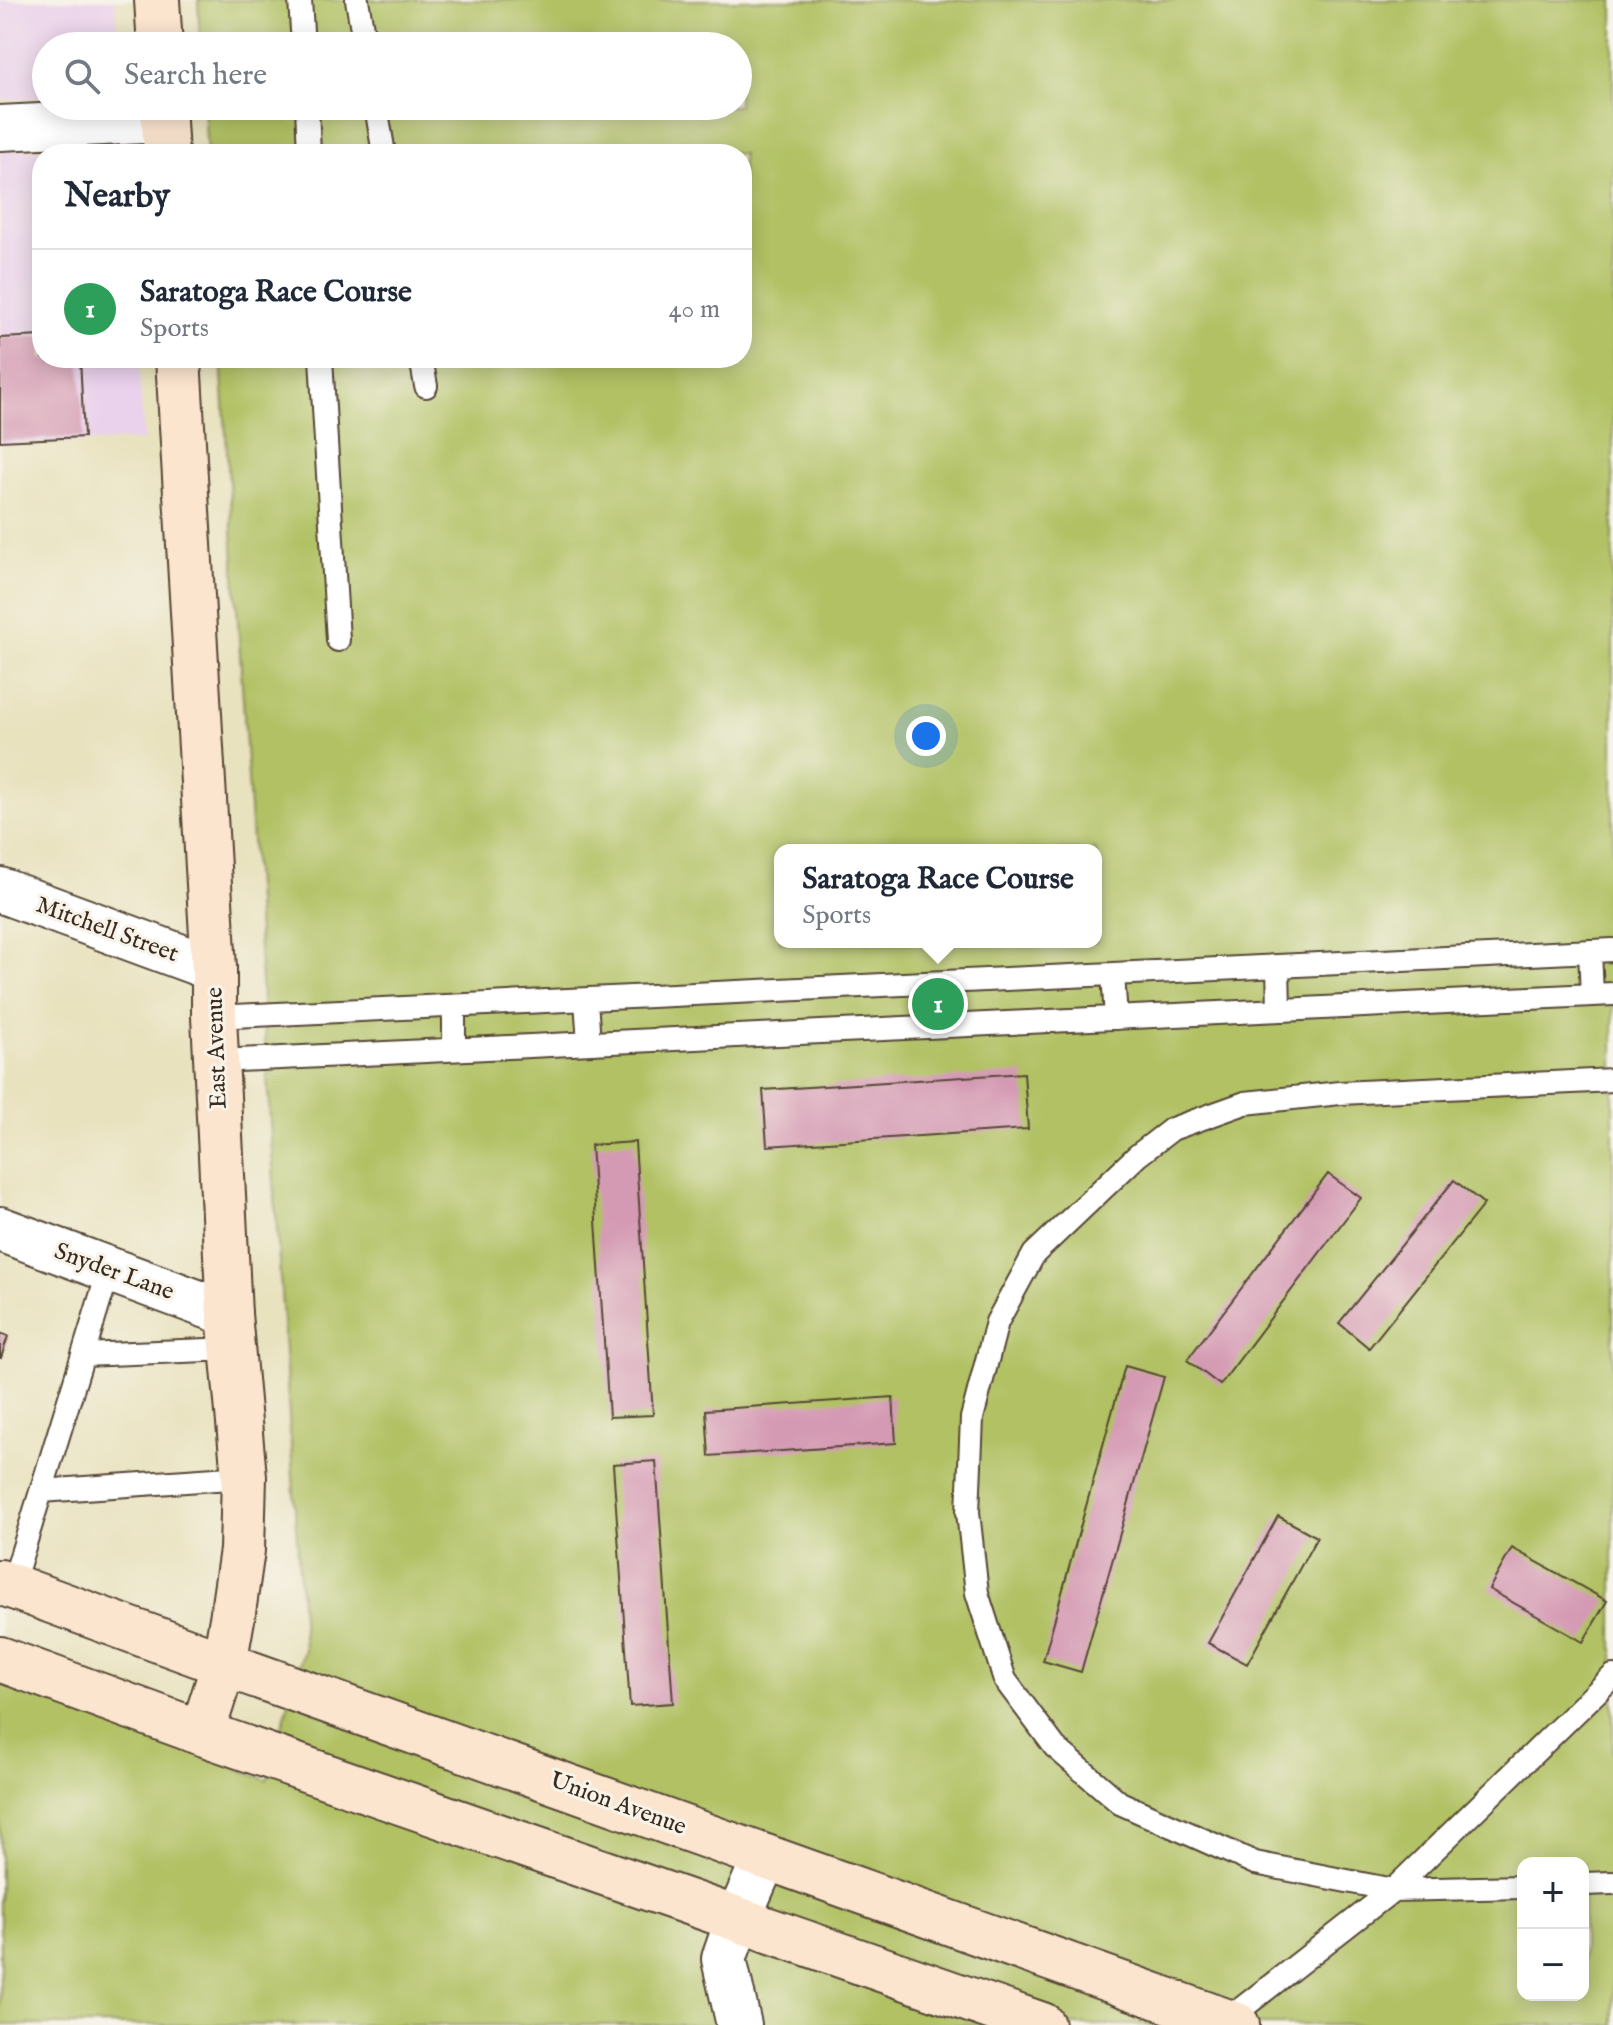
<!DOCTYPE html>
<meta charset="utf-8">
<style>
:root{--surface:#fff;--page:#f6f6f7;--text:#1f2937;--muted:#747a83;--line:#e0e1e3;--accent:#7c3aed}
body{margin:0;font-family:"IM FELL English",serif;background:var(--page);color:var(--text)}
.controls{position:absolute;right:24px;bottom:24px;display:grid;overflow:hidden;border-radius:16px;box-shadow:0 4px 20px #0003}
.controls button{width:72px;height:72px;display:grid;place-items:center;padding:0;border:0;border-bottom:2px solid var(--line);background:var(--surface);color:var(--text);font:40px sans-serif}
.you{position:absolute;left:926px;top:736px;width:28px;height:28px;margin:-20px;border:6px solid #fff;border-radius:50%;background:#1a73e8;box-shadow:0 0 0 12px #1a73e833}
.badge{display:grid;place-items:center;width:52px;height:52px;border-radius:50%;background:var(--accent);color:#fff;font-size:26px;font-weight:700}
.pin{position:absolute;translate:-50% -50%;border:4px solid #fff;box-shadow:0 2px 8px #0006}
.popup{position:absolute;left:774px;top:844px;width:328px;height:104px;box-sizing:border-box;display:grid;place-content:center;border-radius:16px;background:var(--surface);filter:drop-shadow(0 2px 6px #0005);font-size:26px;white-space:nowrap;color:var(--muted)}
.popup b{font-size:30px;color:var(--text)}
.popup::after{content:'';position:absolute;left:50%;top:100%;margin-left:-16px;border:16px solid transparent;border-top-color:var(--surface)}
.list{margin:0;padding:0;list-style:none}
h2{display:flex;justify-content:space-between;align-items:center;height:104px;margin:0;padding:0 32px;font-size:34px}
h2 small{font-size:26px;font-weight:400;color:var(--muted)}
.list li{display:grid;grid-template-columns:52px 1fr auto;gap:24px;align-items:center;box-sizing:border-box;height:120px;padding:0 32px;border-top:2px solid var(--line)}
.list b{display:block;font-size:30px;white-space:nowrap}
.list p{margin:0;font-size:26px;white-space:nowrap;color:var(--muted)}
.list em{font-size:26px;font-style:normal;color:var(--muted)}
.icon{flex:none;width:44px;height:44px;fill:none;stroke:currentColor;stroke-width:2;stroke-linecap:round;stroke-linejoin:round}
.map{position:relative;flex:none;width:1613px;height:2025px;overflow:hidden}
.search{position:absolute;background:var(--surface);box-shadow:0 4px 20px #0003;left:32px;top:32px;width:720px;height:88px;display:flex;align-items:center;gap:20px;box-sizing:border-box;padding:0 28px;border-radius:44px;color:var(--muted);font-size:30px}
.panel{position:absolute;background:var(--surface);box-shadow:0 4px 20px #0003;left:32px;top:144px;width:720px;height:224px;border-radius:32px}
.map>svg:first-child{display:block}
.built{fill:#ead1ec}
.green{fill:#b1c164;stroke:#767641;stroke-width:2;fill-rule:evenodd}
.building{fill:#d49ab3}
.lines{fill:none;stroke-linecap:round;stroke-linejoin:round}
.lane-casing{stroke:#554636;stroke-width:26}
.street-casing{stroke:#554636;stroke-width:48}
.secondary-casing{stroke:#554636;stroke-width:48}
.lane{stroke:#fff;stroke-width:22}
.street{stroke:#fff;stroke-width:44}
.secondary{stroke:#fbe5cf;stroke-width:44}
.labels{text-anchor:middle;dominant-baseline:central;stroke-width:6;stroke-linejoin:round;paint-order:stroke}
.street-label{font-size:24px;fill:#3b2a1e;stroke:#f7f3e8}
</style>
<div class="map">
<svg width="1613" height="2025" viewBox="0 0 1613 2025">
<rect width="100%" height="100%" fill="#f7f3e8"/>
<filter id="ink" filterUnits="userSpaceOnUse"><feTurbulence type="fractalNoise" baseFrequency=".0125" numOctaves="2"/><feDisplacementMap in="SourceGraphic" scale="16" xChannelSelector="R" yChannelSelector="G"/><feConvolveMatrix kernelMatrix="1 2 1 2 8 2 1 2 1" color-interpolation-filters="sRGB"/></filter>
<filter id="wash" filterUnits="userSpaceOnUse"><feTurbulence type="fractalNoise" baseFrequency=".006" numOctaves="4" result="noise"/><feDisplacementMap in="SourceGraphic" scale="32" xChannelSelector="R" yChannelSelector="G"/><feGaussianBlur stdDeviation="1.8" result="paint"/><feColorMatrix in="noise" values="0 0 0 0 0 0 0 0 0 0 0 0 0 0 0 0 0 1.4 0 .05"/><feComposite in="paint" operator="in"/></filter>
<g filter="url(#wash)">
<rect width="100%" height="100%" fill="#e9e2bf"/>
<path class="built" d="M0 0H115L118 46H46V97L0 100Z
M77 147 115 154H42V358H138L144 440 0 445V151Z"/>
<path class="green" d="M198 0H1613V2025H0V1682L267 1780 304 1649 221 358H742V154H207L204 106H738V46H200ZM780 850H1096V942H780ZM1523 1863H1583V1995H1523Z"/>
<g id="blocks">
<path class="building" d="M42 336V358H80L84 437 0 441V338Z
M1024 1073 1028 1129 767 1146 763 1090Z
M635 1142 653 1415 609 1417 591 1145Z
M1328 1174 1361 1198 1220 1385 1187 1360Z
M1454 1180 1484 1204 1369 1348 1339 1323Z
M0 1333 8 1336 1 1358H0Z
M1125 1366 1164 1377 1081 1672 1043 1661Z
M893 1397 896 1443 709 1456 706 1410Z
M656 1461 673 1703 630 1706 613 1464Z
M1278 1516 1317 1537 1247 1664 1208 1643Z
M1512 1548 1607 1601 1583 1642 1489 1589Z"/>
</g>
</g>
<g filter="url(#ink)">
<use href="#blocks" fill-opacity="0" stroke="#554636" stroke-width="2"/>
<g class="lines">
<g class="lane-casing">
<path id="lane" d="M300 0 303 46
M357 0 365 46
M307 106 309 154
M376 106 384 154
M321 358 338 640
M421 358 426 386
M1590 951 1592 995
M1278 966 1279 1010
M1113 974 1116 1018
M586 1000 589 1043
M454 1006V1049
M214 1017 1613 950
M217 1061 1613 994
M83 1355 232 1349
M41 1491 244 1477
M12 1586 109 1270
M1583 1884 1613 1883
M1523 1887 1393 1890 1255 1863 1120 1803 1055 1747 1005 1680 977 1593 968 1512 972 1418 997 1322 1034 1254 1137 1156 1172 1129 1245 1103 1340 1093 1613 1080
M1223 2023 1393 1890 1613 1676"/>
</g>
<g class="street-casing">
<path id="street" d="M0 128 164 120
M0 890 214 969
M0 1229 229 1314
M739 2025 724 1959 738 1919 765 1857"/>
</g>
<g class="secondary-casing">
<path id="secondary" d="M157 0 160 46
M163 106 166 154
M178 358 214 969V1017L229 1314 244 1477 242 1550 232 1619 224 1664 202 1733
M0 1582 224 1664 1237 2025
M0 1659 202 1733 1042 2025"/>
</g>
<use href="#lane" class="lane"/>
<use href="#street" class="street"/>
<use href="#secondary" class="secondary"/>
</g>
</g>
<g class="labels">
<g class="street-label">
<text transform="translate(107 930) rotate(20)">Mitchell Street</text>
<text transform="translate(217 1048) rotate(-92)">East Avenue</text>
<text transform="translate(114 1272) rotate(20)">Snyder Lane</text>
<text transform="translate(618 1804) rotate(20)">Union Avenue</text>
</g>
</g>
</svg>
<div class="controls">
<button>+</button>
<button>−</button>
</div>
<div class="you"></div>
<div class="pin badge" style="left:938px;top:1004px;background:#2e9e5b">1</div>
<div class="popup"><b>Saratoga Race Course</b>Sports</div>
<div class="search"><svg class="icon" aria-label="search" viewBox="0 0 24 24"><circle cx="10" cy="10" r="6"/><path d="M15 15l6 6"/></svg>Search here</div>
<section class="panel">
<h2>Nearby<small></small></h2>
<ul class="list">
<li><span class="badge" style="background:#2e9e5b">1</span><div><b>Saratoga Race Course</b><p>Sports</p></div><em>40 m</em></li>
</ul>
</section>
</div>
